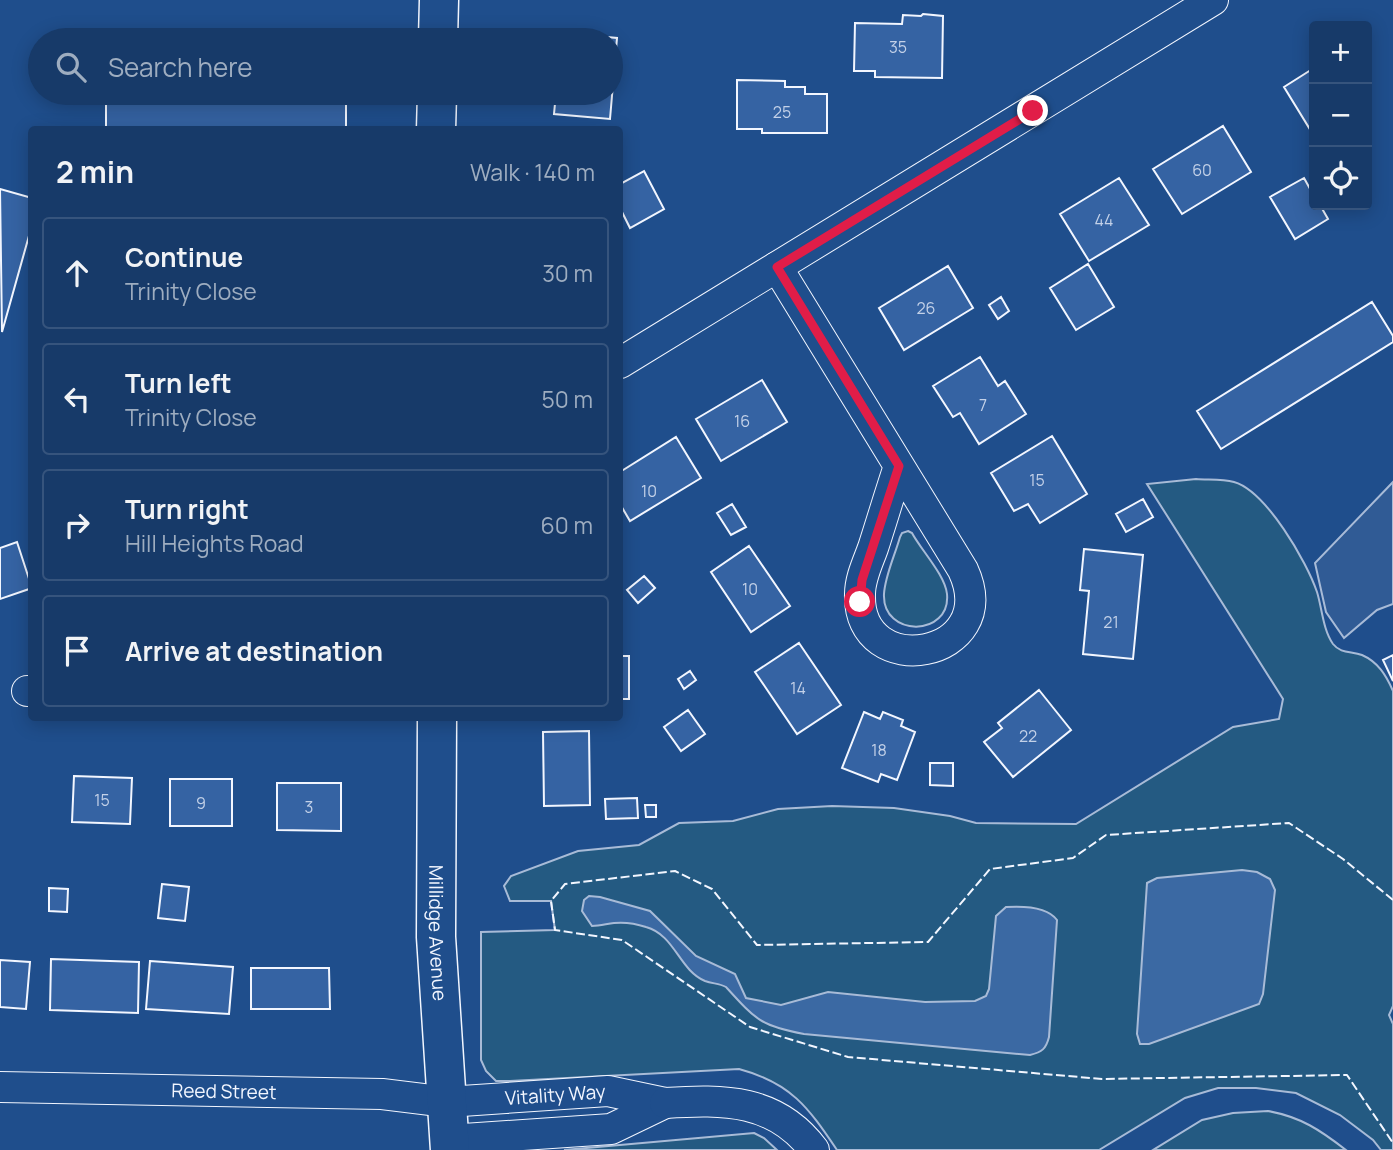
<!DOCTYPE html>
<meta charset="utf-8">
<style>
:root{--surface:#173a69;--page:#20416f;--text:#f1f3f6;--muted:#9eadc0;--line:#36547d}
body{margin:0;font-family:Manrope,sans-serif;background:var(--page);color:var(--text)}
.controls{position:absolute;right:21px;top:21px;display:grid;overflow:hidden;border-radius:7px;box-shadow:0 4px 18px #0003}
.controls button{width:63px;height:63px;display:grid;place-items:center;padding:0;border:0;border-bottom:2px solid var(--line);background:var(--surface);color:var(--text);font:35px sans-serif}
.stop{position:absolute;width:21px;height:21px;margin:-16px;border:5px solid #e11d48;border-radius:50%;background:#fff}
.stop.end{background:#e11d48;border-color:#fff;box-shadow:0 2px 7px #0008}
.list{margin:0;padding:0;list-style:none}
h2{display:flex;justify-content:space-between;align-items:center;height:91px;margin:0;padding:0 28px;font-size:30px}
h2 small{font-size:23px;font-weight:400;color:var(--muted)}
.list li{display:grid;grid-template-columns:46px 1fr auto;gap:21px;align-items:center;box-sizing:border-box;height:112px;margin:0 14px 14px;padding:0 14px;border:2px solid var(--line);border-radius:7px}
.list b{display:block;font-size:26px;white-space:nowrap}
.list p{margin:0;font-size:23px;white-space:nowrap;color:var(--muted)}
.list em{font-size:23px;font-style:normal;color:var(--muted)}
.icon{flex:none;width:38px;height:38px;fill:none;stroke:currentColor;stroke-width:2;stroke-linecap:round;stroke-linejoin:round}
.map{position:relative;flex:none;width:1393px;height:1150px;overflow:hidden}
.search{position:absolute;background:var(--surface);box-shadow:0 4px 18px #0003;left:28px;top:28px;width:595px;height:77px;display:flex;align-items:center;gap:18px;box-sizing:border-box;padding:0 24px;border-radius:38px;color:var(--muted);font-size:26px}
.panel{position:absolute;background:var(--surface);box-shadow:0 4px 18px #0003;left:28px;top:126px;width:595px;height:595px;border-radius:7px}
.map>svg:first-child{display:block}
.green{fill:#245a82;stroke:#a8bbd7;stroke-width:2}
.parking{fill:#305b95;stroke:#a8bbd7;stroke-width:2}
.water{fill:#3b69a3;stroke:#a8bbd7;stroke-width:2}
.building{fill:#3563a3;stroke:#f2f6ff;stroke-width:2}
.lines{fill:none;stroke-linecap:round;stroke-linejoin:round}
.minor-casing{stroke:#f2f6ff;stroke-width:32}
.tertiary-casing{stroke:#f2f6ff;stroke-width:41}
.minor{stroke:#1f4e8c;stroke-width:30}
.tertiary{stroke:#1f4e8c;stroke-width:38}
.fence{stroke:#f2f6ff;stroke-width:2;stroke-dasharray:9 3.5;stroke-linecap:butt}
.route{stroke:#e11d48;stroke-width:9}
.labels{text-anchor:middle;dominant-baseline:central;stroke-width:5;stroke-linejoin:round;paint-order:stroke}
.number-label{font-size:16px;fill:#c3d1e8}
.street-label{font-size:19px;fill:#f2f6ff;stroke:#1f4e8c}
</style>
<div class="map">
<svg width="1393" height="1150" viewBox="0 0 1393 1150">
<rect width="100%" height="100%" fill="#1f4e8c"/>
<path class="green" d="M1196 479C1208 480 1222 479 1234 482 1266 491 1307 562 1317 592 1322 608 1323 630 1333 644 1341 654 1351 651 1362 655 1378 662 1386 675 1393 691V1006L1389 1015 1393 1024V1150H1381L1373 1140 1340 1115 1296 1093 1256 1088H1218L1185 1098 1099 1150H837C808 1107 791 1083 739 1069L510 1081H496L486 1071 481 1060V932L555 930 551 901H510L504 886 511 876 578 851 639 845 679 823 733 821 778 809 832 806 894 808 950 816 976 823 1076 824 1233 727 1279 719 1283 699 1147 484Z
M908 531 912 533C921 550 945 575 947 594 951 637 882 638 884 594 885 576 895 555 900 537L902 533Z
M1268 1111C1301 1117 1320 1130 1346 1150H1153L1202 1120 1233 1113Z
M754 1133 764 1138 777 1150H564Z"/>
<path class="parking" d="M1393 482V604L1377 610 1344 638 1326 612 1315 563Z"/>
<path class="water" d="M1242 870 1257 872 1270 879 1275 890 1263 994 1259 1004 1149 1044H1140L1137 1034 1147 883 1157 878Z
M589 896 600 897 650 911 696 956 735 974 746 998 781 1005 828 992 925 1002 975 1001 986 996 989 989 996 916 1006 907C1022 906 1047 906 1057 920L1049 1037C1046 1049 1042 1052 1030 1055L804 1034C761 1026 756 1020 726 987 719 983 713 984 705 981 679 970 675 935 646 927 637 924 624 922 614 923 606 924 600 926 592 926L582 911 584 900Z"/>
<path class="building" d="M923 14 943 16 942 78 875 77V71H854L855 23 902 24 903 15 921 16Z
M562 33 617 38 610 119 554 114 556 93H611V40H561Z
M1314 68V129L1311 131 1284 87Z
M737 80 785 81V87H805V94H827V133H762V129H737Z
M106 93H346V130H106Z
M1223 126 1251 172 1182 214 1153 169Z
M644 171 664 209 630 228 620 208V184Z
M1119 178 1149 225 1089 261 1060 214Z
M1304 178 1314 196V205H1320L1328 219 1295 239 1270 197Z
M0 189 32 198V225L2 332Z
M1088 264 1114 307 1076 330 1050 288Z
M948 266 973 308 904 350 879 308Z
M1001 297 1009 311 998 319 989 305Z
M1372 302 1393 336V342L1221 449 1197 411Z
M980 357 998 386 1005 381 1026 414 979 444 960 413 953 417 933 386Z
M762 380 787 422 721 461 696 419Z
M1052 436 1087 494 1040 523 1028 504 1014 511 991 473Z
M676 437 701 478 630 521 620 504V472Z
M1143 499 1153 517 1126 532 1116 514Z
M732 504 746 527 731 535 717 513Z
M17 542 32 588 0 599V548Z
M749 546 790 606 751 632 711 572Z
M1084 549 1143 555 1133 659 1083 654 1089 591 1080 590Z
M644 576 655 588 638 603 627 590Z
M799 643 841 705 797 734 755 672Z
M1393 655V681L1383 660Z
M620 656H629V699H620Z
M690 671 696 680 684 689 678 679Z
M1039 690 1071 730 1013 777 984 742 1002 728 998 723Z
M688 710 705 734 681 751 664 727Z
M864 712 880 719 883 712 903 720 901 726 915 732 897 780 881 774 878 782 842 768Z
M589 731 590 805 544 806 543 732Z
M930 763H953V786L930 785Z
M74 776 132 778 130 824 72 822Z
M170 779H232V826H170Z
M277 783H341V831L277 830Z
M637 798 638 818 606 819 605 799Z
M645 805H656V817H646Z
M162 884 189 887 185 921 158 918Z
M49 888 68 889 67 912 49 911Z
M51 959 139 962 138 1013 50 1010Z
M0 960 30 962 26 1009 0 1007Z
M150 961 233 967 229 1014 146 1009Z
M251 968H329L330 1009H251Z"/>
<g class="lines">
<g class="minor-casing">
<g id="minor">
<path d="M777 267 963 570C1004 659 857 684 860 594 860 578 868 562 873 548 882 520 890 493 899 466"/>
<path d="M620 363 1213 0"/>
<path d="M27 691H32"/>
<path id="s1" d="M0 1087 382 1094 447 1102 608 1091 665 1103 611 1129 449 1140"/>
<path d="M665 1103C724 1099 776 1099 814 1150"/>
</g>
</g>
<g class="tertiary-casing">
<g id="tertiary">
<path d="M438 40 439 0"/>
<path d="M436 130 437 93"/>
<path id="s2" d="M437 718 436 937 450 1150"/>
</g>
</g>
<use href="#minor" class="minor"/>
<use href="#tertiary" class="tertiary"/>
<path class="fence" d="M1393 900 1343 859 1289 823 1106 835 1073 858 990 869 928 942 757 945 712 889 675 871 565 884 551 901 555 930 622 940 750 1027 848 1057 1102 1079 1347 1075 1393 1143"/>
</g>
<g class="lines">
<path class="route" d="M860 602 862 580 899 466 777 267 1033 111"/>
</g>
<g class="labels">
<g class="number-label">
<text x="898" y="47">35</text>
<text x="782" y="112">25</text>
<text x="1202" y="170">60</text>
<text x="1104" y="220">44</text>
<text x="926" y="308">26</text>
<text x="983" y="405">7</text>
<text x="742" y="421">16</text>
<text x="1037" y="480">15</text>
<text x="649" y="491">10</text>
<text x="750" y="589">10</text>
<text x="1111" y="622">21</text>
<text x="798" y="688">14</text>
<text x="1028" y="736">22</text>
<text x="879" y="750">18</text>
<text x="102" y="800">15</text>
<text x="201" y="803">9</text>
<text x="309" y="807">3</text>
</g>
<g class="street-label">
<text stroke="none"><textPath href="#s2" startOffset="215">Millidge Avenue</textPath></text>
<text stroke="none"><textPath href="#s1" startOffset="224">Reed Street</textPath></text>
<text stroke="none"><textPath href="#s1" startOffset="556">Vitality Way</textPath></text>
</g>
</g>
</svg>
<div class="controls">
<button>+</button>
<button>−</button>
<button><svg class="icon" aria-label="locate" viewBox="0 0 24 24"><circle cx="12" cy="12" r="6"/><path d="M12 2v4M12 18v4M2 12h4M18 12h4"/></svg></button>
</div>
<div class="stop" style="left:860px;top:602px"></div>
<div class="stop end" style="left:1033px;top:111px"></div>
<div class="search"><svg class="icon" aria-label="search" viewBox="0 0 24 24"><circle cx="10" cy="10" r="6"/><path d="M15 15l6 6"/></svg>Search here</div>
<section class="panel">
<h2>2 min<small>Walk · 140 m</small></h2>
<ul class="list">
<li><svg class="icon" aria-label="ahead" viewBox="0 0 24 24"><path d="M12 20V5M6 11l6-6 6 6"/></svg><div><b>Continue</b><p>Trinity Close</p></div><em>30 m</em></li>
<li><svg class="icon" aria-label="left" viewBox="0 0 24 24"><path d="M17 20v-9H6M10 6l-5 5 5 5"/></svg><div><b>Turn left</b><p>Trinity Close</p></div><em>50 m</em></li>
<li><svg class="icon" aria-label="right" viewBox="0 0 24 24"><path d="M7 20v-9h11M14 6l5 5-5 5"/></svg><div><b>Turn right</b><p>Hill Heights Road</p></div><em>60 m</em></li>
<li><svg class="icon" aria-label="arrive" viewBox="0 0 24 24"><path d="M6 21V4h12l-3 4 3 4H6"/></svg><div><b>Arrive at destination</b></div></li>
</ul>
</section>
</div>
